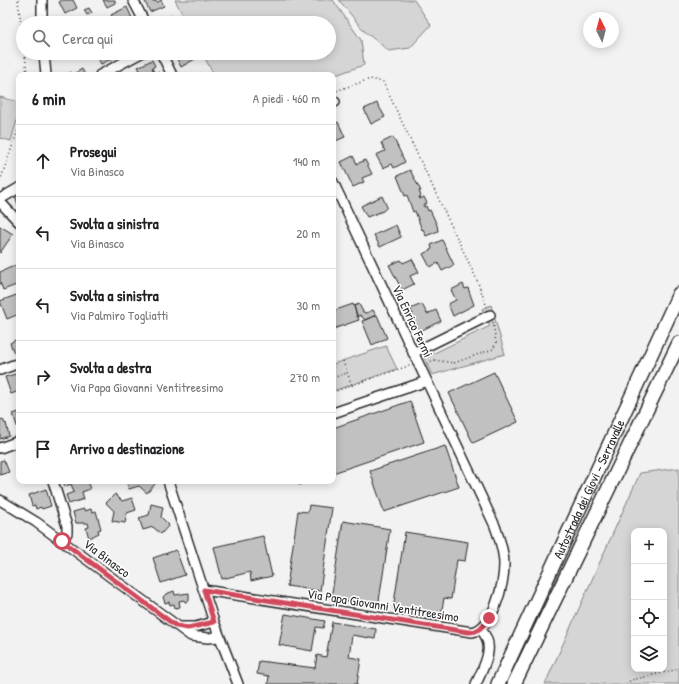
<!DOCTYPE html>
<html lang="it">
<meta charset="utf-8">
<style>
:root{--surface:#fff;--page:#f2f2f2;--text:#202124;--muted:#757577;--line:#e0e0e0}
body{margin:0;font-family:"Patrick Hand",sans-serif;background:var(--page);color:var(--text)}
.controls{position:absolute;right:12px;bottom:12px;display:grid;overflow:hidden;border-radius:8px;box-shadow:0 2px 10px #0003}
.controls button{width:36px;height:36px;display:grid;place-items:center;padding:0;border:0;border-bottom:1px solid var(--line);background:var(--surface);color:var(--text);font:20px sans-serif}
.compass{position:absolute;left:583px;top:12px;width:36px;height:36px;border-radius:50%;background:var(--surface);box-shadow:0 2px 10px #0003;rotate:354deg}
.stop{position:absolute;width:12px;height:12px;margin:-9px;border:3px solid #d1495b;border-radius:50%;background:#fff}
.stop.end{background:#d1495b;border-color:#fff;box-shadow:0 1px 4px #0008}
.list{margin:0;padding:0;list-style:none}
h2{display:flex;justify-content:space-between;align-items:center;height:52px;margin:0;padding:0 16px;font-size:17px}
h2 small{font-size:13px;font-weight:400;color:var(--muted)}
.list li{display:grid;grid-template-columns:26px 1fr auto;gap:12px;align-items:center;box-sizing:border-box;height:72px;padding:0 16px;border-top:1px solid var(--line)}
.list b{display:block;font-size:15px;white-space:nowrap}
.list p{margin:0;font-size:13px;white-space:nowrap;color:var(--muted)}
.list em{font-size:13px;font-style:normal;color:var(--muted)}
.icon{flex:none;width:22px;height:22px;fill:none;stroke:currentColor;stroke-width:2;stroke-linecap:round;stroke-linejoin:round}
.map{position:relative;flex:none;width:679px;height:684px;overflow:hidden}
.search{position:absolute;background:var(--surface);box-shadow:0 2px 10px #0003;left:16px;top:16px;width:320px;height:44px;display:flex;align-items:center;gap:10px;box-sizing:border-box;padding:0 14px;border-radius:22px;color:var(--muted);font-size:15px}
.panel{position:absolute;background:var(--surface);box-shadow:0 2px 10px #0003;left:16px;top:72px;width:320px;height:412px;border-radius:8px}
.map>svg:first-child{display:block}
.green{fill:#d5d5d5;stroke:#808080;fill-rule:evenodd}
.building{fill:#c1c1c1;stroke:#2b2b2b}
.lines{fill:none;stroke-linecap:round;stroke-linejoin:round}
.minor-casing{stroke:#2b2b2b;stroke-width:12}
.highway-casing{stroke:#2b2b2b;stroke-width:16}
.path{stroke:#2b2b2b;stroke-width:1.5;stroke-dasharray:1 3;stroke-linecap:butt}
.minor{stroke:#fff;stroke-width:9}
.highway{stroke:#fff;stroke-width:13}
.route{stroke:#d1495b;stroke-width:5}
.labels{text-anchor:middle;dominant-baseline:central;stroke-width:3;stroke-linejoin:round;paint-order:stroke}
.street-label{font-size:13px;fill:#2b2b2b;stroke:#fff}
</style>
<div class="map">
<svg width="679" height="684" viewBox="0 0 679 684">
<rect width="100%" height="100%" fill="#f2f2f2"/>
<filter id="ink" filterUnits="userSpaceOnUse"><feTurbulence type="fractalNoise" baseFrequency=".025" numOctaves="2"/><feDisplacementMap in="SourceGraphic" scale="8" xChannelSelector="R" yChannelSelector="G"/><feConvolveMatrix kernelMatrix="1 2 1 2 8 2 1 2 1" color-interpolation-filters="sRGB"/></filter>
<g filter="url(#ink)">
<path class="green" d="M175 0H333L361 40 364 65 333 76V75H214L202 53H329V23H187Z
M339 0H414L431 25 410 48 389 51 364 31Z
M0 97 19 102V113L11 141 0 138Z
M491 305 505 354 432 375 424 358 490 326 482 309Z
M386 346 397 369 333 391V364Z
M679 468V684H545L640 473ZM634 531H664V669H634Z"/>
<path class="building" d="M62 0H73L77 8 65 14 59 2Z
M103 0H115V3L107 7Z
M149 0 158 2 161 0 164 6 150 12 145 2Z
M127 7 132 18 123 23H115L111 15Z
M89 8 92 13 87 15 84 10Z
M173 15 177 23H161L160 22Z
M82 19 84 23H73Z
M95 53H110L115 57 101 64Z
M174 53H192L195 59 181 67Z
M152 60 155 66 152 68 155 74 159 72 161 75H137L136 72 140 70 138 67Z
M82 69 85 75H66L71 72 72 75Z
M377 103 385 117 371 124 364 109Z
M338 122 345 137 333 142V125Z
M393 137 405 162 394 168 392 164 383 168 376 155 385 151 381 143Z
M353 156 357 164 365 160 372 174 362 178 364 182 353 187 341 162Z
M410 170 421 191H419L421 196 419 197 420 199 424 197 427 203 423 205 424 207 426 206 428 211 430 210 437 225 438 231 426 236 423 229 422 230 415 211 413 212 407 195 405 196 397 176Z
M19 194V208L15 195Z
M382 196 387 207 383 211 367 217 361 206Z
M396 225 401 237 380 247 374 235Z
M0 226 13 234 0 253Z
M442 240 454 265 442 271 438 263 430 267 423 254 432 249 431 245Z
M412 259 419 272 410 276 414 284 402 290 389 265 401 260 403 263Z
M19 264V284L3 290 0 282V272Z
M463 284 465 289 468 288 474 305 453 316 448 304 456 300 451 290Z
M19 294V314L7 319 0 301Z
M353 304 359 320 333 329V311Z
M359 304 363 312 366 313 373 310 376 315 365 320 360 315 357 317 354 306Z
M422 304 427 314 436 310 441 321 420 331 410 315 413 314 410 309Z
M377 315 387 338 372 345 362 321Z
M19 338V352L14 353 10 343Z
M494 372 518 422 473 443 449 393Z
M19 373V391L11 394 5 377Z
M410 401 424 442 333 473V428Z
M19 412V432L13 414Z
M3 419 5 424 6 423 9 436 0 439V420Z
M445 446 459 487 384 512 370 471Z
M4 460 9 472 0 475V461Z
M63 481H87L90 489 82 492 84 499 69 504 66 495 74 492 71 484 65 487Z
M126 481H153L156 483 147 493 139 486 129 489Z
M298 481H310L299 485Z
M46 489 51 506 42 509 41 507 36 509 35 505 32 506 29 495Z
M115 494 122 501 132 498 136 510 127 513 125 523 112 521 114 511 106 503Z
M151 504 163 507 161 517 169 525 161 534 153 527 143 530 139 518 149 515Z
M309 505 332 508 320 591 287 586 298 511 308 512Z
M84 509 85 511 91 509 92 512 96 511 101 529 98 530 99 533 89 538 86 528 89 527 88 523H76L73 512Z
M343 521 390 529 378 607 331 599Z
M405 532 468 542 465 561 457 560 451 599 444 598 441 616 393 609Z
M263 536 272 576 251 581 250 572 222 579 214 547Z
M176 550 185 575 161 583 153 558Z
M174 591 175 595 189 593V601L185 602 184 600 179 601 180 607 175 608 174 604 170 605 169 602 165 603 163 597 166 594Z
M285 614 325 621 323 628 316 627 312 651 279 645Z
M332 622 376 629 375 639 352 635 349 657 361 659 357 684H268L269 676 257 674 259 661 315 668 317 655 326 657Z"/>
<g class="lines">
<g class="minor-casing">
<path id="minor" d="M42 0V23
M133 0 145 23
M44 53 46 75
M161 53 172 75
M100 75 141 53
M333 103 335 102
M0 199 19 188
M0 202 19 222
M413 353 490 315
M0 370 19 363
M333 413 427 381
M0 448 19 441
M53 481 67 526V533L62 541
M168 481 214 622 238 684
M0 500 36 522 191 636 208 638 219 637
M204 590 472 632C494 628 504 583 504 564 504 550 499 538 495 526L333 182
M180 627H195L214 622
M476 684C484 666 497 645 480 629"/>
</g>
<g class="highway-casing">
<g id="highway">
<path id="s1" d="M498 684 679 294"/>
<path d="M514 684 679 343"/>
</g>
</g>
<path class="path" d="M18 0 23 39
M25 53 27 75
M333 92 370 79 383 82 477 280 487 307
M0 181 19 127
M343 361 352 386
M427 363 434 360 454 363 493 349 496 343 493 322
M333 378 347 373
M333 392 411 365
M626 684 631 680 679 669"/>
<use href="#minor" class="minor"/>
<use href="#highway" class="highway"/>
</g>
</g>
<g class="lines" filter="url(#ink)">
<path class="route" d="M62 541 176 626 188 628 214 622 204 590 468 632C479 633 483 625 489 618"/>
</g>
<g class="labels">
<g class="street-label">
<text transform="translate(413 321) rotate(65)">Via Enrico Fermi</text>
<text stroke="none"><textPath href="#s1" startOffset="215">Autostrada dei Giovi - Serravalle</textPath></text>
<text transform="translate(107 558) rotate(37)">Via Binasco</text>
<text transform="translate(383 605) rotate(9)">Via Papa Giovanni Ventitreesimo</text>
</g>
</g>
</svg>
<div class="controls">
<button>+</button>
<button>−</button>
<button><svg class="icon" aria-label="locate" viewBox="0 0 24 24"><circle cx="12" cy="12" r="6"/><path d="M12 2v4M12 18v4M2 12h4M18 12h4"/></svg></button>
<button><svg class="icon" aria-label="layers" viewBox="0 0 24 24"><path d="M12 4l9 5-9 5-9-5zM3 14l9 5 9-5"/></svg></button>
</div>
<svg class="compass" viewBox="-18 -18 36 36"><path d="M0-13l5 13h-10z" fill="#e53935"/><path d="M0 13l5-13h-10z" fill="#757577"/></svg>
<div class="stop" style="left:62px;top:541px"></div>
<div class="stop end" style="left:489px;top:618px"></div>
<div class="search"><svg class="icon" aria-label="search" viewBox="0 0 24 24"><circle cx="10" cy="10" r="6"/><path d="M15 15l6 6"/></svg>Cerca qui</div>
<section class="panel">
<h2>6 min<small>A piedi · 460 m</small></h2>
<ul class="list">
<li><svg class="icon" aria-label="ahead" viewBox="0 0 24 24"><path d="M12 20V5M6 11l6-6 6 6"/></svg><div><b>Prosegui</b><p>Via Binasco</p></div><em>140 m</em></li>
<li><svg class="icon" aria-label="left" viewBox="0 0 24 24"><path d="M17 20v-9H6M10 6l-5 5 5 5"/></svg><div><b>Svolta a sinistra</b><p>Via Binasco</p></div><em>20 m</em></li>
<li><svg class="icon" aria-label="left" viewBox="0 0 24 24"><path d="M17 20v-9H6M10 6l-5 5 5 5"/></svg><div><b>Svolta a sinistra</b><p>Via Palmiro Togliatti</p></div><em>30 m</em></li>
<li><svg class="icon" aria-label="right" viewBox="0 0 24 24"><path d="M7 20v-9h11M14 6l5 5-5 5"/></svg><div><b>Svolta a destra</b><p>Via Papa Giovanni Ventitreesimo</p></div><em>270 m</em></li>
<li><svg class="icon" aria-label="arrive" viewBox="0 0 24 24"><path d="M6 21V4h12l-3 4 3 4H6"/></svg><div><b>Arrivo a destinazione</b></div></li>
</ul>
</section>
</div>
